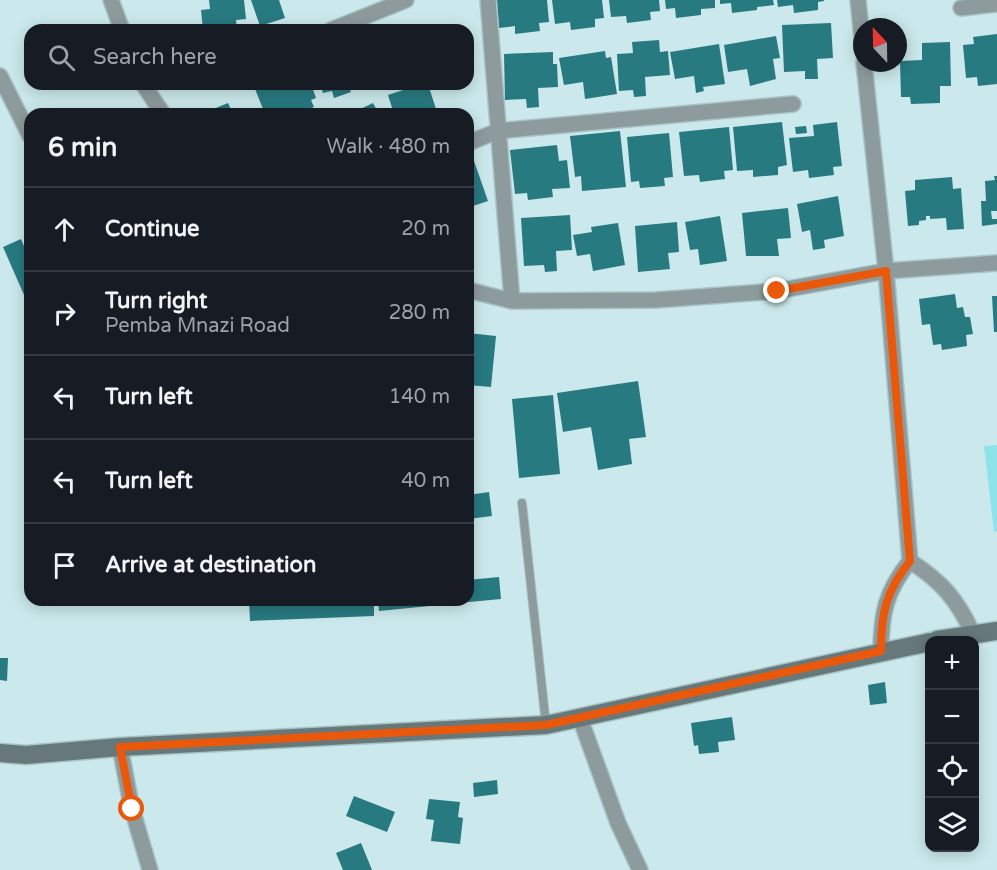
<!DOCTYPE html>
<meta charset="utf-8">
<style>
:root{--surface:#171b24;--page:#242831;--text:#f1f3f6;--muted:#9ea1a6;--line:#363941}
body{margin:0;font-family:"Varela Round",sans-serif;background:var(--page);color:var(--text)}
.controls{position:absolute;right:18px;bottom:18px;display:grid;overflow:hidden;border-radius:12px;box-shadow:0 3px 15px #0003}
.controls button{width:54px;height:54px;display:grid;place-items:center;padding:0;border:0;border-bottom:2px solid var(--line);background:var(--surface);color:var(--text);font:30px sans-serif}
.compass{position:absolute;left:853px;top:18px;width:54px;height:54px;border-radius:50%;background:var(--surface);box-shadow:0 3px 15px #0003;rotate:338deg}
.stop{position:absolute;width:18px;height:18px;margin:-14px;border:4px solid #ea580c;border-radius:50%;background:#fff}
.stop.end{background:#ea580c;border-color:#fff;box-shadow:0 2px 6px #0008}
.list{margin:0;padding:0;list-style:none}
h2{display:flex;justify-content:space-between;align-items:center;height:78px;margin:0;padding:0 24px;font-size:26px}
h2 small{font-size:20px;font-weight:400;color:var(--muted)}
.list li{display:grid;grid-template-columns:39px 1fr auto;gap:18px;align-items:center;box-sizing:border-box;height:84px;padding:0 24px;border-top:2px solid var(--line)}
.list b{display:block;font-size:22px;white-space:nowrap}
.list p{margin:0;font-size:20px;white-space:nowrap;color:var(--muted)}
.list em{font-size:20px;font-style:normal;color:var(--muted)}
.icon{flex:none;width:33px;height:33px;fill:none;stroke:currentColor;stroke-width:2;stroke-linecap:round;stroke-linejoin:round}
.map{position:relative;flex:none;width:997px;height:870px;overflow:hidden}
.search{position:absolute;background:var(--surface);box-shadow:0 3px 15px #0003;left:24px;top:24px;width:450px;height:66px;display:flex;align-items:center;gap:15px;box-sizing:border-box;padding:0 21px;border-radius:18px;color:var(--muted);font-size:22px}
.panel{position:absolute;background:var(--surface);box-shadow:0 3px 15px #0003;left:24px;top:108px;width:450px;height:498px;border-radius:18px}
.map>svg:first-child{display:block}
.green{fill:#8ee2e9}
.building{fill:#287a81}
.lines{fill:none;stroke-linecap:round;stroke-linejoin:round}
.lane-casing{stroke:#a9c4c6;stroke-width:10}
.street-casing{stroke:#a9c4c6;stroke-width:18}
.secondary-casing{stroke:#a9c4c6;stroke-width:21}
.lane{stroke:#8e9b9c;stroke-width:8}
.street{stroke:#8e9b9c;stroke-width:15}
.secondary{stroke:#66787a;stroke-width:18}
.route{stroke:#ea580c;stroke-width:8}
</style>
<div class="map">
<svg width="997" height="870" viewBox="0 0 997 870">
<rect width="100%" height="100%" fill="#cbe9ec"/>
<path class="green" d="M997 445V531L994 532 984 446Z"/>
<path class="building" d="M209 0H244L246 19 236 20 237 30H203L201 10 210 9Z
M251 0H279L285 18 260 26Z
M497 0H547L549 22 539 23 540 31 515 34V26L499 28Z
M552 0H602L604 18 595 19V27L571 30 570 22 555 24Z
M609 0H659L660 11 650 12 651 20 627 23 626 16 611 17Z
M665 0H715V8L701 9V15L676 18 675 8 666 9Z
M720 0H773L774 5 757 7V10L732 13 731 3 720 4Z
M777 0H824V1L818 2V10L794 13 793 5 778 7Z
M831 23 833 58 817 59 818 79H805V71L784 72 782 25Z
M997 34V84L978 86 977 77 966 78 963 45 974 44 973 37Z
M776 36 780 58 773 59 776 79 750 86 747 69 728 72 724 45Z
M659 40 660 52 668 51 670 75 645 77 646 96 634 97 633 90 619 91 617 54 633 53 632 42Z
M950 42 951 86H940V103L911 104 910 97H901L900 61 922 60V43Z
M719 44 725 84 703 87 704 91 696 93 694 76 675 79 670 52Z
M605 51 606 58 611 57 617 94 585 99 583 82 564 85 559 58Z
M553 52V64H557L558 87 538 88 539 107 527 108 526 99 505 100 504 54Z
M253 84H289L291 87 311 84 316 98 311 100 314 107 296 114H265Z
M320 84H348L351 92 334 98 332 91 323 93Z
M421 84H428L436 109 430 110 431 114H394L388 95Z
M228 103 233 114H201Z
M373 103 379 114H350Z
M782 122 787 165 778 167V175L753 177V170L737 171 733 127Z
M837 122 842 166 833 167 834 175 809 178 808 170 793 172 789 138 814 136 813 125Z
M806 126 807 133 796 134 795 127Z
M729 127 733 170 724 171 725 179 700 182 699 175 684 176 679 132Z
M620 131 626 187 582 191 581 176 575 177 570 136Z
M669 133 673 177 664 178 665 186 640 188 639 181 631 182 627 137Z
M557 145 559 161 567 160 570 188 552 189 553 197 528 200 527 193 515 194 510 150Z
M474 161 488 201 470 207 473 215 468 216V163Z
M994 176H997V211H991L992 219H997V224L982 226 981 201H986L985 181 995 180Z
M952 177 953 189 961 188 964 229 947 230 946 218 930 219V216H926V220L919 221V225L908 226 905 191 915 190V180Z
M838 196 844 236 824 240 825 248 813 250 810 230 802 232 797 204Z
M788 208 791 238 777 239 779 256H746L742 213Z
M570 215 572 250 556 251 557 271 545 272 544 265 524 266 521 218Z
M720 216 727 261 700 265 698 249 690 250 685 222Z
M677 222 679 252 668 253 670 269 638 272 635 226Z
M618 223 625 265 593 271 590 254 577 256 573 235 592 232 591 227Z
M21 239 26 251 30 249V303L28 304 3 247Z
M955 294 957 308 963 307 965 317H970L973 334 966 335 967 346 942 350 941 344 933 345 930 324 922 325 919 299Z
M992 296H997V332H994Z
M468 333 496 336 491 387 468 385Z
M638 381 646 437 629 439 632 464 598 470 591 427 563 432 557 393Z
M553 395 560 474 519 478 512 399Z
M489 492 492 516 468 519V495Z
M499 577 501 599 448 604V600H468V580Z
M249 600H374V616L250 621Z
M378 600H429L430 606 379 611Z
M0 658H8L7 681 0 680Z
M885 682 887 703 870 705 868 685Z
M732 717 735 740 718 742 719 752 699 754 698 745 694 746 691 723Z
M497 780 498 794 474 797 473 783Z
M354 796 395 812 387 832 346 816Z
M429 799 460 802 458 817 463 818 460 844 431 841 434 820 426 819Z
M361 843 372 870H343L336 853Z"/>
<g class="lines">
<g class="lane-casing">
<path id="lane" d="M522 503 546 725"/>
</g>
<g class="street-casing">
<path id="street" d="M111 0 122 30
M488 0 512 301
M858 0 862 39
M961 8 997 4
M331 30 406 0
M864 63 886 271 910 561C886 591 881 613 881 651
M0 76 30 136
M143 84 163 114
M468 143 498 131 793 104
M468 290 512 301 656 300 777 291 886 271 997 263
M910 561C942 582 957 599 973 634
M580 718 618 823 640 870
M120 747 132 809 150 870"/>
</g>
<g class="secondary-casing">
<path id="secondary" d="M937 640 997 631
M0 753 26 755 120 747 546 725 930 642"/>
</g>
<use href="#lane" class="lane"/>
<use href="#street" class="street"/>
<use href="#secondary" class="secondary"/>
</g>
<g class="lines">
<path class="route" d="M132 809 120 747 546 725 881 651C881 613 886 591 910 561L886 271 777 291"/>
</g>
</svg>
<div class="controls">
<button>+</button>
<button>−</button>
<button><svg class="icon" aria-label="locate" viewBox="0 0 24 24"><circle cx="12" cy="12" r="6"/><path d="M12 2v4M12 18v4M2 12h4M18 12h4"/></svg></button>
<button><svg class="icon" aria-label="layers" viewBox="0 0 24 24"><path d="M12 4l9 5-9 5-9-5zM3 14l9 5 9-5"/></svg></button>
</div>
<svg class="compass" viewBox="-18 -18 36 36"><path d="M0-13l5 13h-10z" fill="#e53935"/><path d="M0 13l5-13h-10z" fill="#9ea1a6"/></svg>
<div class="stop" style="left:132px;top:809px"></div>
<div class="stop end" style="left:777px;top:291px"></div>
<div class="search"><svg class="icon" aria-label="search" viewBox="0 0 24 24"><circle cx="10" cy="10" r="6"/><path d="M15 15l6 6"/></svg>Search here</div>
<section class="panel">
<h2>6 min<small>Walk · 480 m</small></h2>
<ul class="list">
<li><svg class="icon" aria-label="ahead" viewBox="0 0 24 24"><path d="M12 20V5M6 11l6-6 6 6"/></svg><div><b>Continue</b></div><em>20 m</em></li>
<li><svg class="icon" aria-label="right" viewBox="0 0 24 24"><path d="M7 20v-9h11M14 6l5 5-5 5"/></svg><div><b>Turn right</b><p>Pemba Mnazi Road</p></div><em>280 m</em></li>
<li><svg class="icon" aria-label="left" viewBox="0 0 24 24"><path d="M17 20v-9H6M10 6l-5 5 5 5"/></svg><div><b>Turn left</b></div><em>140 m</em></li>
<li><svg class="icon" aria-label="left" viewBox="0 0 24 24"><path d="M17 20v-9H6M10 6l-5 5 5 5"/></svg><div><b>Turn left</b></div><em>40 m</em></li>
<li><svg class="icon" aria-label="arrive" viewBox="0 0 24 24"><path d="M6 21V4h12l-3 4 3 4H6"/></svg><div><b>Arrive at destination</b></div></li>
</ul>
</section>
</div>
